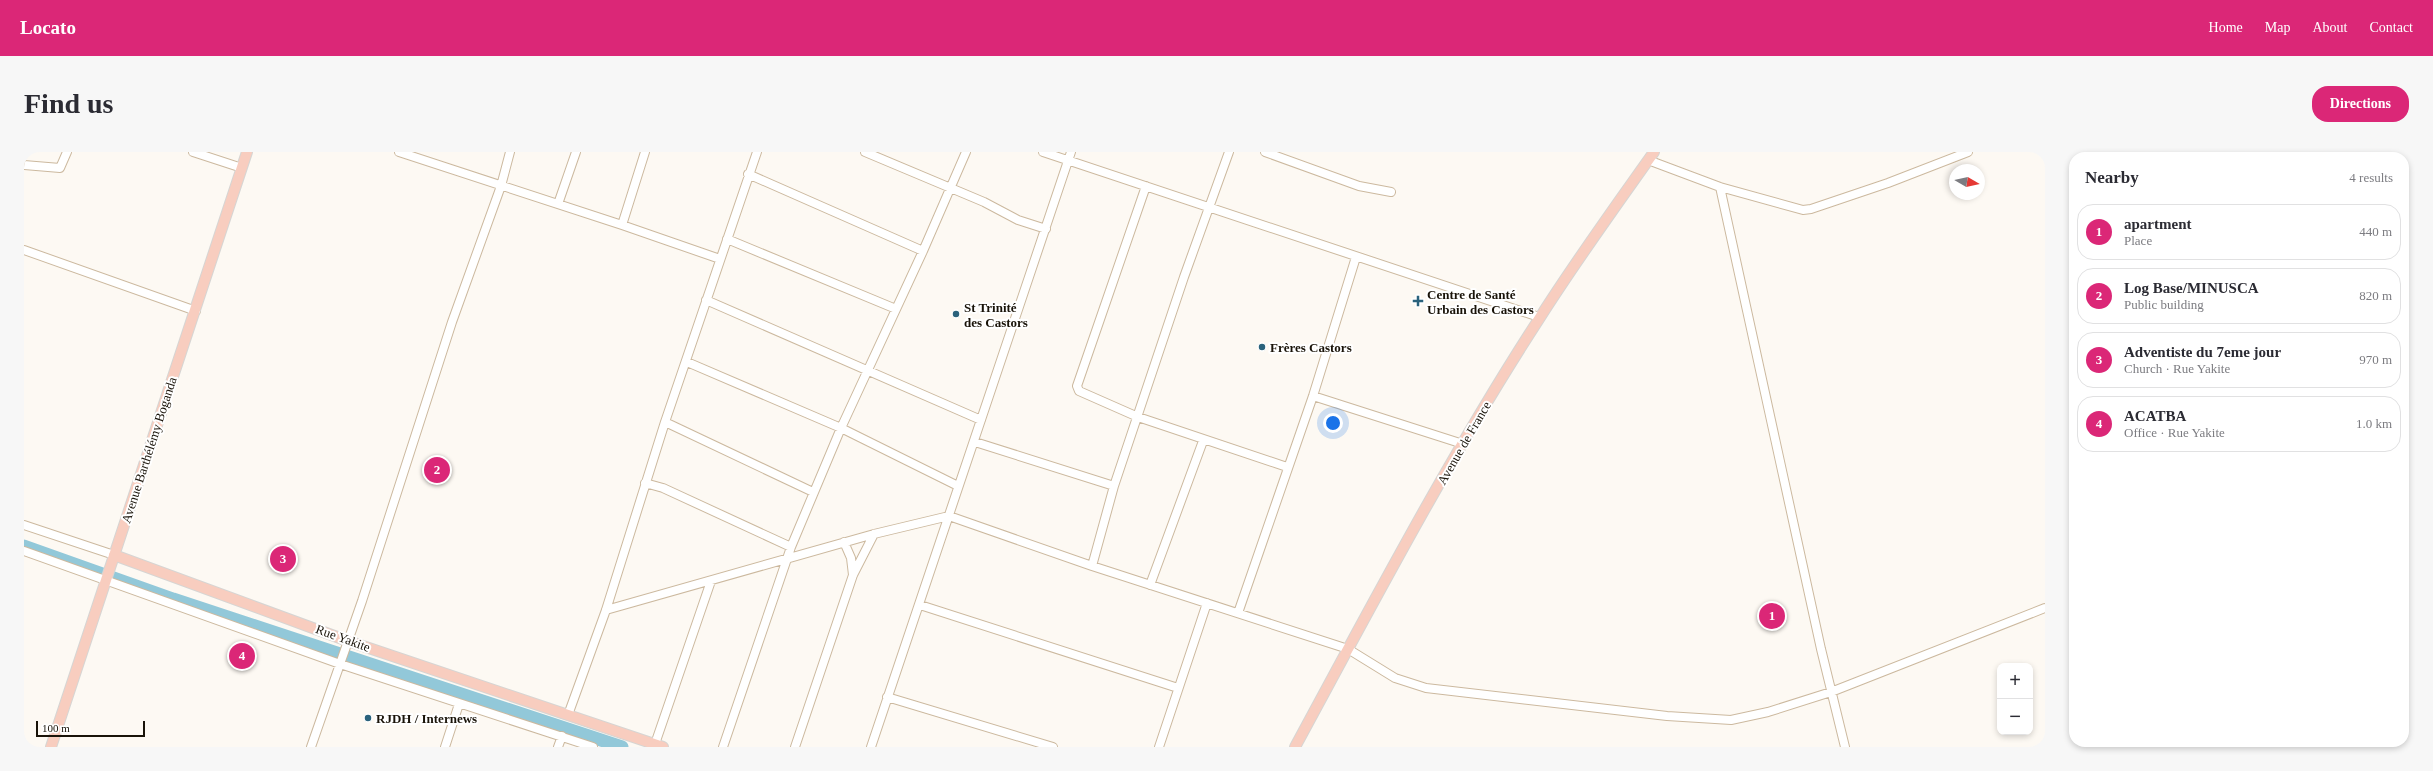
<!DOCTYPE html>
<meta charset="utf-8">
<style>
:root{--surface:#fff;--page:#f7f7f7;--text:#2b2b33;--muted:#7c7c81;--line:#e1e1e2;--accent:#db2777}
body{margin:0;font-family:Georgia,serif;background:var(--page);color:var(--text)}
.controls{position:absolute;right:12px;bottom:12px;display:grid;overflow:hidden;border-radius:8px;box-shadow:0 2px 6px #0003}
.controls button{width:36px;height:36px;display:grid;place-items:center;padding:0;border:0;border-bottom:1px solid var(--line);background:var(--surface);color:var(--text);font:20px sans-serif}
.compass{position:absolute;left:1925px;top:12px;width:36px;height:36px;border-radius:50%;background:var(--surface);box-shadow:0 2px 6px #0003;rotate:99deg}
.scale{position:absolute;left:12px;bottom:10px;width:109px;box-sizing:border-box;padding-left:4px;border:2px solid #191309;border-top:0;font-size:11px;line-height:14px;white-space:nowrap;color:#191309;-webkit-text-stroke:3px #fff;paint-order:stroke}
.you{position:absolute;left:1309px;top:271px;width:14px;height:14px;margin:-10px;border:3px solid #fff;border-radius:50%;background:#1a73e8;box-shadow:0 0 0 6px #1a73e833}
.badge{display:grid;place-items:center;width:26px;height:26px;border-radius:50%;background:var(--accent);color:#fff;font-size:13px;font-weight:700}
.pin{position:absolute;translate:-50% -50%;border:2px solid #fff;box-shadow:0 1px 4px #0006}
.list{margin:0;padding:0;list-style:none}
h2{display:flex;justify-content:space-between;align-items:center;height:52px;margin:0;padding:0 16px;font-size:17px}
h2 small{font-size:13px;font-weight:400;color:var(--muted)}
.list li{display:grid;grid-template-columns:26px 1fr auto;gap:12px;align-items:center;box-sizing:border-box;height:56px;margin:0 8px 8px;padding:0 8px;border:1px solid var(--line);border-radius:16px}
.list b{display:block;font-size:15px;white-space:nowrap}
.list p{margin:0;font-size:13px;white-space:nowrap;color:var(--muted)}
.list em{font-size:13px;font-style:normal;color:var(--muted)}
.map{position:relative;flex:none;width:2021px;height:595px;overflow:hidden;border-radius:16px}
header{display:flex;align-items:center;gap:24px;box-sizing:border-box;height:56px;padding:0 20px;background:var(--accent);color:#fff}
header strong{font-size:19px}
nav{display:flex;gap:22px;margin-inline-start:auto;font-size:14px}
.intro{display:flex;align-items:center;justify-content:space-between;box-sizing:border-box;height:96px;padding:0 24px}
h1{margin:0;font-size:28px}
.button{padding:10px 18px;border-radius:16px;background:var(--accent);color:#fff;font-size:14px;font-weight:700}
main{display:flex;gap:24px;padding:0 24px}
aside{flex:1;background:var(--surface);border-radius:16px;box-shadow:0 2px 6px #0003}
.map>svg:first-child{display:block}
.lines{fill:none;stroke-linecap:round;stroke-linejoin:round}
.river{stroke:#92c8d9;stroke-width:13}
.minor-casing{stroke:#ccb99f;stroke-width:10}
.major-casing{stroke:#d6d5d3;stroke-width:12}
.minor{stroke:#fff;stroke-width:8}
.major{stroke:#f8cdbf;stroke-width:10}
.poi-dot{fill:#2a627c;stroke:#fff;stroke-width:1.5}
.labels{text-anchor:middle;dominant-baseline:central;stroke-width:4;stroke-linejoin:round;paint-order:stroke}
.poi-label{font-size:13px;font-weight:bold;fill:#191309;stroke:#fff;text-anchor:start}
.street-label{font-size:13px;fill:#191309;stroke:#fff}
</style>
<header>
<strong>Locato</strong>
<nav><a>Home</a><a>Map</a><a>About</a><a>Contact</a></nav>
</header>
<div class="intro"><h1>Find us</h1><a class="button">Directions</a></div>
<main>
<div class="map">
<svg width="2021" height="595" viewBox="0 0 2021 595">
<rect width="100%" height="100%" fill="#fdf9f3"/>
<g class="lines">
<path class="river" d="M0 394 149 447 598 595"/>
<g class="minor-casing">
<path id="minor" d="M169 0 218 16
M375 0 598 73 696 107
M841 0 960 50 994 68 1022 77
M1019 0 1515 165
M1241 0 1335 34 1367 40
M1624 8 1696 35 1779 58 1787 57 1864 31 1944 0
M0 13 36 16 43 0
M724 22 899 99
M1122 34 1053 234 1055 239 1114 265 1263 315
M1696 35 1797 497 1821 595
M534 52 552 0
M598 73 621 0
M703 87 872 157
M0 98 172 159
M682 148 957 268
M663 210 817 276 934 334
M1289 244 1439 292
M641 270 789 340
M951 290 1090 334
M621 331 639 336 767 395
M0 373 90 403
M820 390 827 406 829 423
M0 399 316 512 569 595
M1068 414 1090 334 1160 125 1205 0
M1126 433 1179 289
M896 453 1154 536
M582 458 850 382 925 364 1068 414 1324 497 1371 526 1402 536 1643 564 1707 568 1744 560 1807 540 2021 456
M1214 461 1289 244 1332 105
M863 545 1029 595
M544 563 582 458 641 270 733 0
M631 592 687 429
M287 595 338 449 428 170 477 34 486 0
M421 595 435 552
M534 595 538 584
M699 595 767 395 817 276 899 99 942 0
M771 595 829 423 850 382
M847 595 1047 0
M1135 595 1183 451"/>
</g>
<g class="major-casing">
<path id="major" d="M90 403 324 489 639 595
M27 595 223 0
M1271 595C1349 451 1426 304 1515 167 1551 110 1591 55 1630 0"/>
</g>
<use href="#minor" class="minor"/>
<use href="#major" class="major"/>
</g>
<g class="poi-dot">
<path d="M1392 143h4v4h4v4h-4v4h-4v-4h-4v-4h4z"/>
<circle cx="932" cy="162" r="4"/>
<circle cx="1238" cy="195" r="4"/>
<circle cx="344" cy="566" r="4"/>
</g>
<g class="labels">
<g class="poi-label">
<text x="1403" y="142">Centre de Santé<tspan x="1403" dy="15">Urbain des Castors</tspan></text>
<text x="940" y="155">St Trinité<tspan x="940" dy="15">des Castors</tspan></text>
<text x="1246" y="195">Frères Castors</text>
<text x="352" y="566">RJDH / Internews</text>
</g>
<g class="street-label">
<text transform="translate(1440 291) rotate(-60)">Avenue de France</text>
<text transform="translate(125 298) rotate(-72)">Avenue Barthélémy Boganda</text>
<text transform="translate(319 486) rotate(20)">Rue Yakite</text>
</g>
</g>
</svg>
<div class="controls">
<button>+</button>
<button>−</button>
</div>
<svg class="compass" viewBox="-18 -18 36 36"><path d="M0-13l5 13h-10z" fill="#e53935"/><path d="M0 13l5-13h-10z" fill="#7c7c81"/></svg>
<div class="scale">100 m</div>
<div class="you"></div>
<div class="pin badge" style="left:1748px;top:464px">1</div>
<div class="pin badge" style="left:413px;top:318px">2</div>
<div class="pin badge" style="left:259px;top:407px">3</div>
<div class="pin badge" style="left:218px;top:504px">4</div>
</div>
<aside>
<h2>Nearby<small>4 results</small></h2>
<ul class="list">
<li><span class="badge">1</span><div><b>apartment</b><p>Place</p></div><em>440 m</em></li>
<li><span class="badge">2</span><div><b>Log Base/MINUSCA</b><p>Public building</p></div><em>820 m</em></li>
<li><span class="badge">3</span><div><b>Adventiste du 7eme jour</b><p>Church · Rue Yakite</p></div><em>970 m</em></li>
<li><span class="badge">4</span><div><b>ACATBA</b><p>Office · Rue Yakite</p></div><em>1.0 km</em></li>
</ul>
</aside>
</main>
